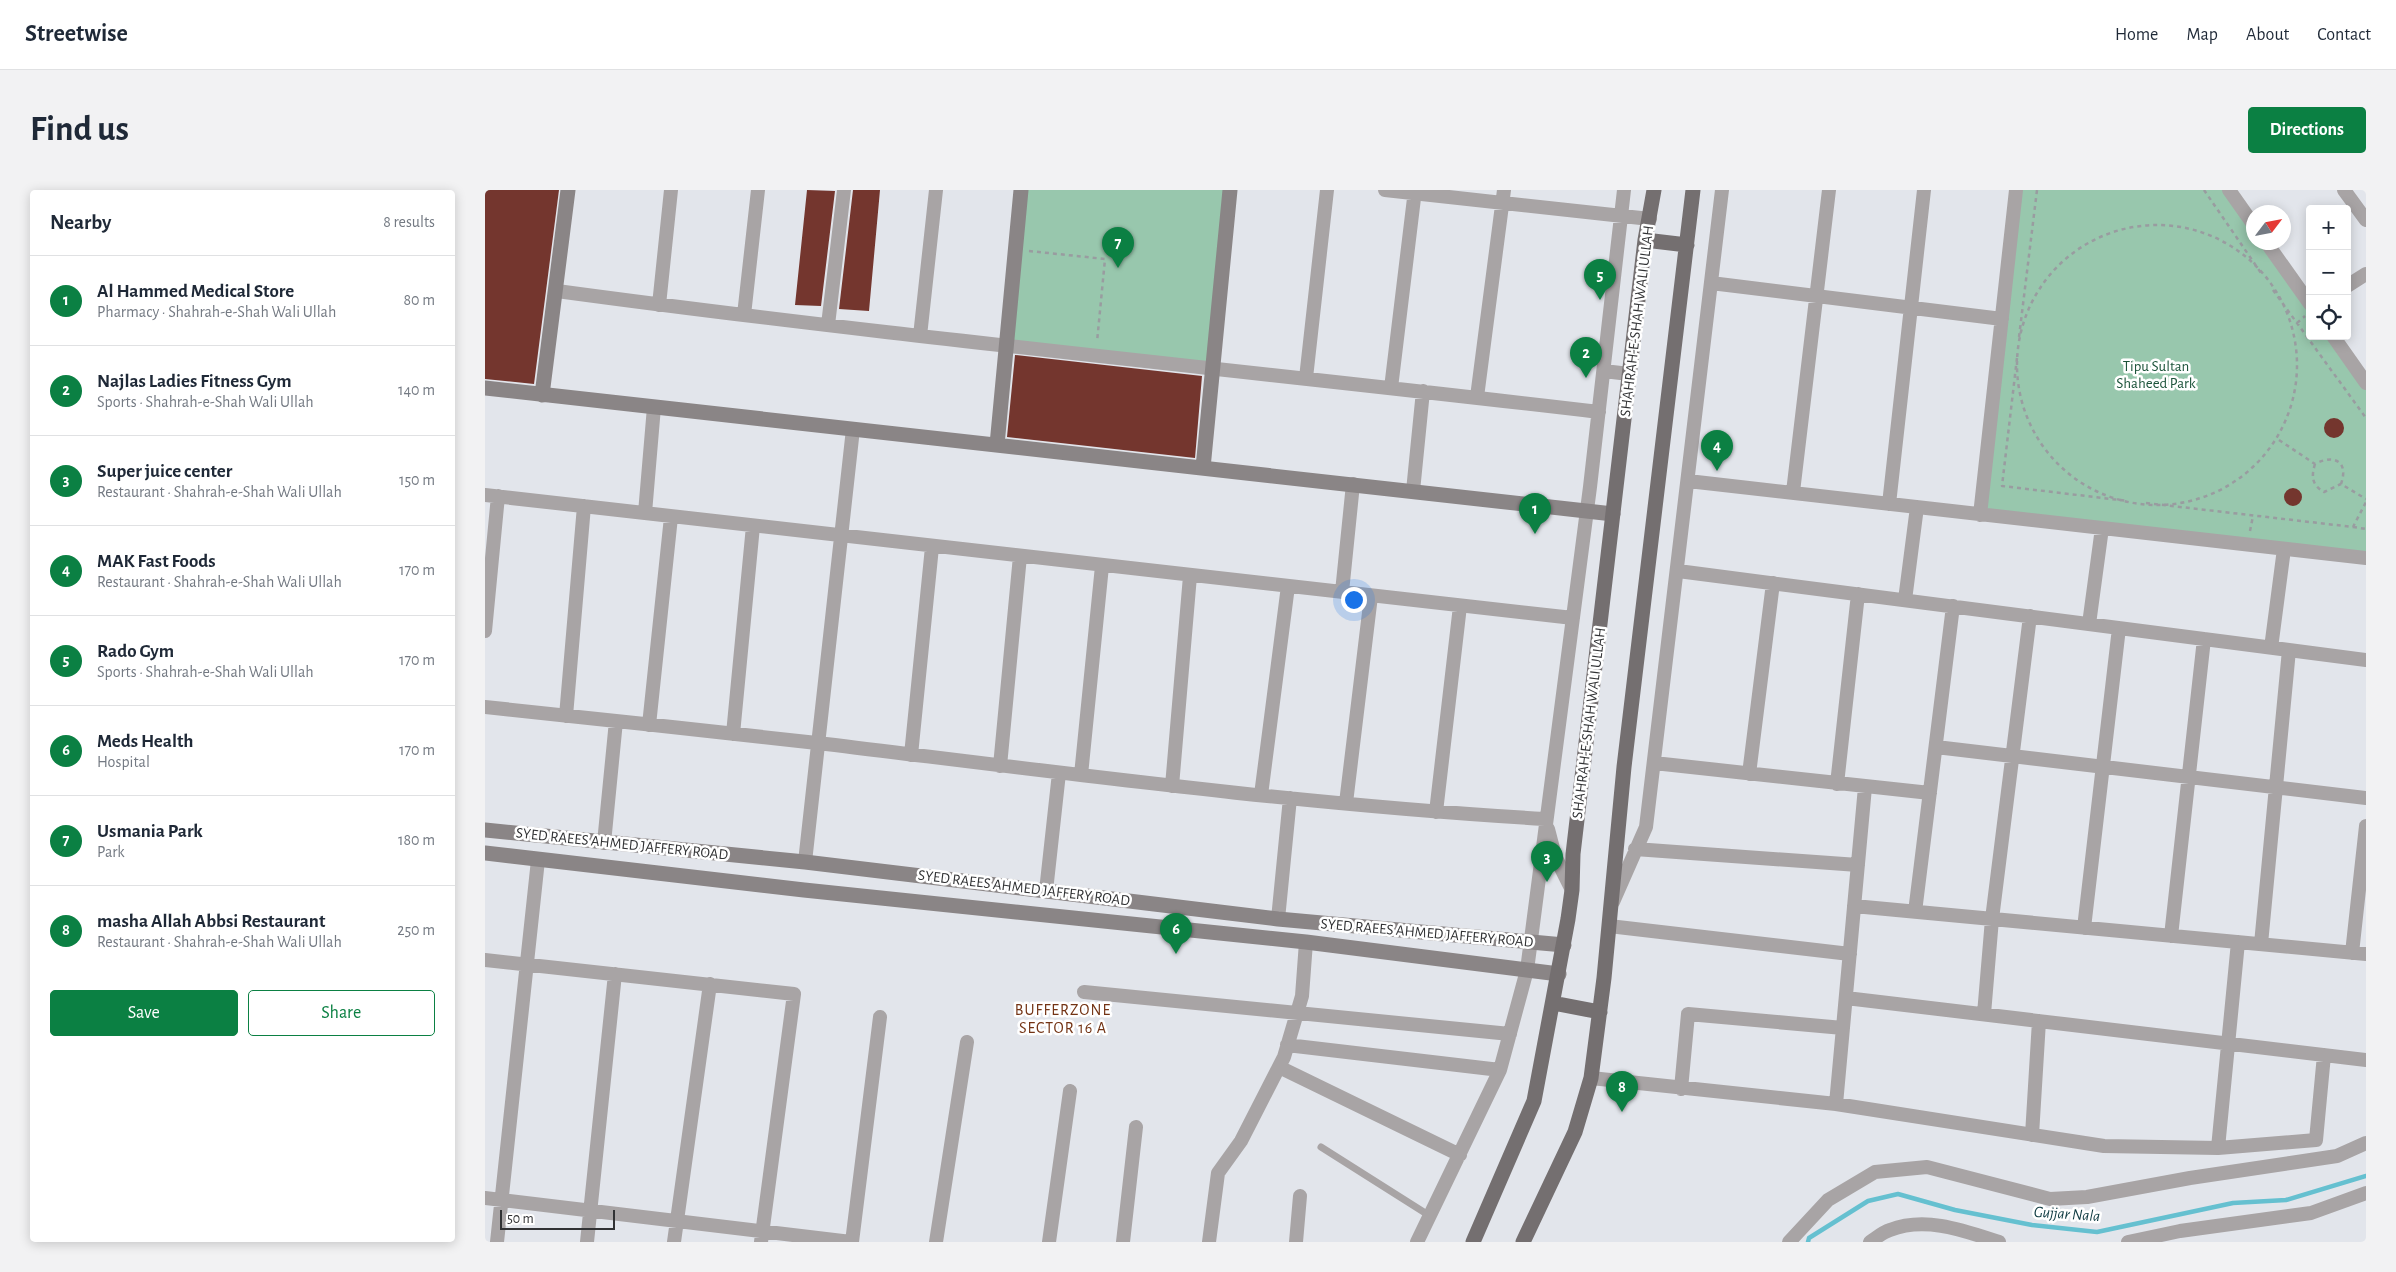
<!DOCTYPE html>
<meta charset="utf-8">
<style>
:root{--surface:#fff;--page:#f2f2f3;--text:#1f2937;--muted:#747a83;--line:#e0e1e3;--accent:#0b8043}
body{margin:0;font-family:"Alegreya Sans",sans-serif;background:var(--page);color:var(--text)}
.controls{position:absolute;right:15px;top:15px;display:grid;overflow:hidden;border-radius:5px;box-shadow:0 2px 12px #0003}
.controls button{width:45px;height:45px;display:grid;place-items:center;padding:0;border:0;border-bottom:1px solid var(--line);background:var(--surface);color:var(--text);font:25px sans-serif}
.compass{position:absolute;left:1761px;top:15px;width:45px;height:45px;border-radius:50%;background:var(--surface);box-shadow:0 2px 12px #0003;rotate:58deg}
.scale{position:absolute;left:15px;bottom:12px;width:115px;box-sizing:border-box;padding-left:5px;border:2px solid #313234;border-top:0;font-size:14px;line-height:18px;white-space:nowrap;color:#313234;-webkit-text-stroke:4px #fff;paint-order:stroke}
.you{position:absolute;left:868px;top:409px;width:18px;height:18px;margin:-12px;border:4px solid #fff;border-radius:50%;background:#1a73e8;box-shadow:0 0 0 8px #1a73e833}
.badge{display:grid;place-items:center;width:32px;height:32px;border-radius:50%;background:var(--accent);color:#fff;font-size:16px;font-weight:700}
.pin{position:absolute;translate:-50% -41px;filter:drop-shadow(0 1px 2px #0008)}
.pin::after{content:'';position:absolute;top:26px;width:18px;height:15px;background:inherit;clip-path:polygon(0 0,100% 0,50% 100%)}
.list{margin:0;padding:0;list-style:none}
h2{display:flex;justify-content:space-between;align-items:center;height:65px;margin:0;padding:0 20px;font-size:21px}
h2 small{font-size:16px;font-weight:400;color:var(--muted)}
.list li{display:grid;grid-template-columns:32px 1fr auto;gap:15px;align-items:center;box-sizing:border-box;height:90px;padding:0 20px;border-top:1px solid var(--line)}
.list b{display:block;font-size:19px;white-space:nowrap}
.list p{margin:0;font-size:16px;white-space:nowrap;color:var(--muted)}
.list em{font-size:16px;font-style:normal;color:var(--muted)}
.actions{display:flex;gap:10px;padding:15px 20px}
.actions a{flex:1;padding:11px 0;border:1px solid var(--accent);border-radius:5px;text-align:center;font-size:18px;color:var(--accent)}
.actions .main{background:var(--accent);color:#fff}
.icon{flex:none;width:28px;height:28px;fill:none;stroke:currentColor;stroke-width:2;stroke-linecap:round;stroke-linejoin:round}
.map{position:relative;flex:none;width:1881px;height:1052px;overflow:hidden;border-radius:5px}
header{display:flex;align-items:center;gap:30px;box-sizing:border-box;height:70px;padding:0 25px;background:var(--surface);border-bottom:1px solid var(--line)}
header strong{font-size:24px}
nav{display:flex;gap:28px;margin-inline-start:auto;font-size:18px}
.intro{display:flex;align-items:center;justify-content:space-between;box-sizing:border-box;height:120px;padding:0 30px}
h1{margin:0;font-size:35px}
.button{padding:12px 22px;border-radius:5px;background:var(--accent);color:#fff;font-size:18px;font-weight:700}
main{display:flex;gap:30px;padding:0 30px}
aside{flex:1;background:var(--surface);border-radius:5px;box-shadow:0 2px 12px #0003}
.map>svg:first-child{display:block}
.green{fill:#98c7ad}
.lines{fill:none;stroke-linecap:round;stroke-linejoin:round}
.stream{stroke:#65c0d0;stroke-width:4.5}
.building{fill:#74362e}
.path{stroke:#999ca0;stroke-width:2.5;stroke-dasharray:4 4;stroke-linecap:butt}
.lane{stroke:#a8a4a5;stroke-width:7}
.street{stroke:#a8a4a5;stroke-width:14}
.secondary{stroke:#8a8586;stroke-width:15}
.primary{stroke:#746f70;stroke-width:15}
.labels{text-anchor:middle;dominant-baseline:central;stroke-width:5;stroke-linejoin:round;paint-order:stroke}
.street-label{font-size:15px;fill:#313234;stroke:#fff}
.park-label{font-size:15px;fill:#1d543b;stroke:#fff}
.neighbourhood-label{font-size:16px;letter-spacing:1px;fill:#733314;stroke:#fff}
.water-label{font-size:16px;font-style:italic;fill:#0e3a41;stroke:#fff}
</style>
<header>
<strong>Streetwise</strong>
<nav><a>Home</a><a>Map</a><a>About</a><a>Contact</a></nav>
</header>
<div class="intro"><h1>Find us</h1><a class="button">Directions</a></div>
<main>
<aside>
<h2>Nearby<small>8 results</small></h2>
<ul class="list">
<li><span class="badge">1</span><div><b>Al Hammed Medical Store</b><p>Pharmacy · Shahrah-e-Shah Wali Ullah</p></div><em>80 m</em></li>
<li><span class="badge">2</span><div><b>Najlas Ladies Fitness Gym</b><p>Sports · Shahrah-e-Shah Wali Ullah</p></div><em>140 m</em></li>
<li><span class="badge">3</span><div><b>Super juice center</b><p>Restaurant · Shahrah-e-Shah Wali Ullah</p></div><em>150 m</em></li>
<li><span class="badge">4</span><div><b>MAK Fast Foods</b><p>Restaurant · Shahrah-e-Shah Wali Ullah</p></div><em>170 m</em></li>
<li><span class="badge">5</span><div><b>Rado Gym</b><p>Sports · Shahrah-e-Shah Wali Ullah</p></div><em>170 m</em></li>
<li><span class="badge">6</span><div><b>Meds Health</b><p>Hospital</p></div><em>170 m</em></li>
<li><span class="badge">7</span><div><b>Usmania Park</b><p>Park</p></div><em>180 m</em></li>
<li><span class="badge">8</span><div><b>masha Allah Abbsi Restaurant</b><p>Restaurant · Shahrah-e-Shah Wali Ullah</p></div><em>250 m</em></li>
</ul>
<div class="actions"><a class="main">Save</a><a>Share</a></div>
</aside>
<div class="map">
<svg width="1881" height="1052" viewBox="0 0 1881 1052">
<rect width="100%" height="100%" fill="#e2e5eb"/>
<path class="green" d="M537 0H745L728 177 521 157Z
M1531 0H1744L1768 34V52L1781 53 1825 114V146H1848L1881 193V368L1495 325Z"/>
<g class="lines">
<path class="stream" d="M1323 1052 1324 1048 1383 1011 1413 1004 1470 1020 1547 1035 1612 1042 1748 1013 1801 1010 1881 986"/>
</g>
<path class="building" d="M0 0H74L49 194 0 189Z
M322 0 350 1 336 116 310 115Z
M368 0H395L384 121 354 119Z
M530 165 717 186 710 268 522 247Z
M1839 238a10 10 0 1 1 20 0a10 10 0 1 1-20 0Z
M1799 307a9 9 0 1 1 18 0a9 9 0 1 1-18 0Z"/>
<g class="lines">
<path class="path" d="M1719 0 1776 83
M1532 175a140 140 0 1 1 280 0a140 140 0 1 1-280 0Z
M544 61 620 69 612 152
M1788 100 1881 228
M1812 133 1820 126
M1534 147 1552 0
M1532 168 1517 296 1643 311
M1794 250 1830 274C1849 264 1864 271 1856 294L1881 309
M1830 274C1826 287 1827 295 1839 302L1856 294
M1661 313 1868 337 1881 312
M1868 337 1881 339
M1765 341 1768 326"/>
<path class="lane" d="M836 957 945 1026"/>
<path class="street" d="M900 0 1165 29
M1744 0 1768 34
M1859 0 1881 30
M1781 52 1825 114
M1226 93 1517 129
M1862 96 1881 84
M72 101C419 148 767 181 1114 222
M174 115 186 0
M259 125 273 0
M343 135 359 0
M435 146 451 0
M1848 146 1881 193
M1119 181 1144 184
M821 188 842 0
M906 198 930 0
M992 207 1019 0
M1203 291 1881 368
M928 301 938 201
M1308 302 1344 0
M0 305 1088 428
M1404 314 1439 0
M160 323 169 217
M1495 325 1531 0
M1193 381 1881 470
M857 402 868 294
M1420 410 1432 317
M1604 434 1617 338
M0 441 13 306
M1786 458 1799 359
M0 517C114 529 227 541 341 554 580 583 819 615 1060 629
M81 526 99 316
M164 535 186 327
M248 544 268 336
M1451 557 1881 608
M426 565 447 357
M1169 573 1445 603
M515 576 535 366
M1264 584 1288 393
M596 585 617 376
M1352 594 1373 404
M687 596 705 386
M776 605 803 396
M861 613 886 406
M951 622 975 416
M1063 639 1070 666 1087 700
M119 653 131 531
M1150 659 1373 675
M320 672 368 239
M561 701 574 583
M1128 712 1161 637 1237 0
M1369 716 1881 764
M1430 722 1468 416
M793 729 805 608
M1124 736 1365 764
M1599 738 1634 438
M1686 746 1719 449
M1776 754 1804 460
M1867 763 1881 636
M0 770 309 804 276 1052
M599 802 1025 844
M1361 808 1881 870
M1499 824 1507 729 1545 426
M802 855 1015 880
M794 877 975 965
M1106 888 1351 914 1619 956 1733 958 1831 950 1839 865
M1196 899 1203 824 1358 838
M1351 914 1380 597
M1547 945 1554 831
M1733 958 1753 752
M0 1008 366 1052
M12 1052 53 670
M102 1052 130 784
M189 1052 225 794
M367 1052 395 827
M451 1052 482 852
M564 1052 585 901
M638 1052 651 937
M724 1052 733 983 756 951 799 867 817 806 821 752
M811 1052 815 1006
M932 1052 1015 880 1042 780 1105 297 1139 0
M1304 1052 1343 1010 1390 982 1442 977 1565 1009 1602 1007 1705 988 1852 966 1881 953
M1385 1052C1391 1048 1398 1042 1405 1040 1441 1026 1480 1041 1514 1052
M1643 1052 1695 1041 1826 1023 1881 1003"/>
<path class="secondary" d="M0 198 1128 324
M57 205 83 0
M512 255 536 0
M718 278 745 0
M0 640 320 672 793 729 1079 755
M0 663 319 700 821 752 1074 784"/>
<path class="primary" d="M1160 50 1202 55
M1068 813 1115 822
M988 1052 1049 911 1083 729 1087 700 1088 664 1160 50 1169 0
M1038 1052 1090 942 1106 888 1119 788 1139 577 1208 0"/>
</g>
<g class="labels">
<g class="street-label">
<text transform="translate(1152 131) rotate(-83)">SHAHRAH-E-SHAH WALI ULLAH</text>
<text transform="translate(1104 533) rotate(-83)">SHAHRAH-E-SHAH WALI ULLAH</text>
<text transform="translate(137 654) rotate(6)">SYED RAEES AHMED JAFFERY ROAD</text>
<text transform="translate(539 698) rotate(7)">SYED RAEES AHMED JAFFERY ROAD</text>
<text transform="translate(942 743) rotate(5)">SYED RAEES AHMED JAFFERY ROAD</text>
</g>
<g class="park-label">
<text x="1671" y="176">Tipu Sultan<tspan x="1671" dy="17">Shaheed Park</tspan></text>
</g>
<g class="neighbourhood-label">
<text x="578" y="820">BUFFERZONE<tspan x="578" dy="18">SECTOR 16 A</tspan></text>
</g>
<g class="water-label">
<text transform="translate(1582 1024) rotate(4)">Gujjar Nala</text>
</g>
</g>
</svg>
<div class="controls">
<button>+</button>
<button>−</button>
<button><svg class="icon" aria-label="locate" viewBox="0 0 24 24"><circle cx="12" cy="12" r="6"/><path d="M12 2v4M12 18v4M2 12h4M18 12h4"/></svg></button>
</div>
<svg class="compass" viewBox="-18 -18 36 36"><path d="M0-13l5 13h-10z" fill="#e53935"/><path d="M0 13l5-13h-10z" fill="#747a83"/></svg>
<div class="scale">50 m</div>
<div class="you"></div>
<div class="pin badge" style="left:1050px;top:344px">1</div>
<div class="pin badge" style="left:1101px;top:188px">2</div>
<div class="pin badge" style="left:1062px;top:692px">3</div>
<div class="pin badge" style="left:1232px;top:281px">4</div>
<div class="pin badge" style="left:1115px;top:110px">5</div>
<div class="pin badge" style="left:691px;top:764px">6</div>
<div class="pin badge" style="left:633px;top:78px">7</div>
<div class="pin badge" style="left:1137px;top:922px">8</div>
</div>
</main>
